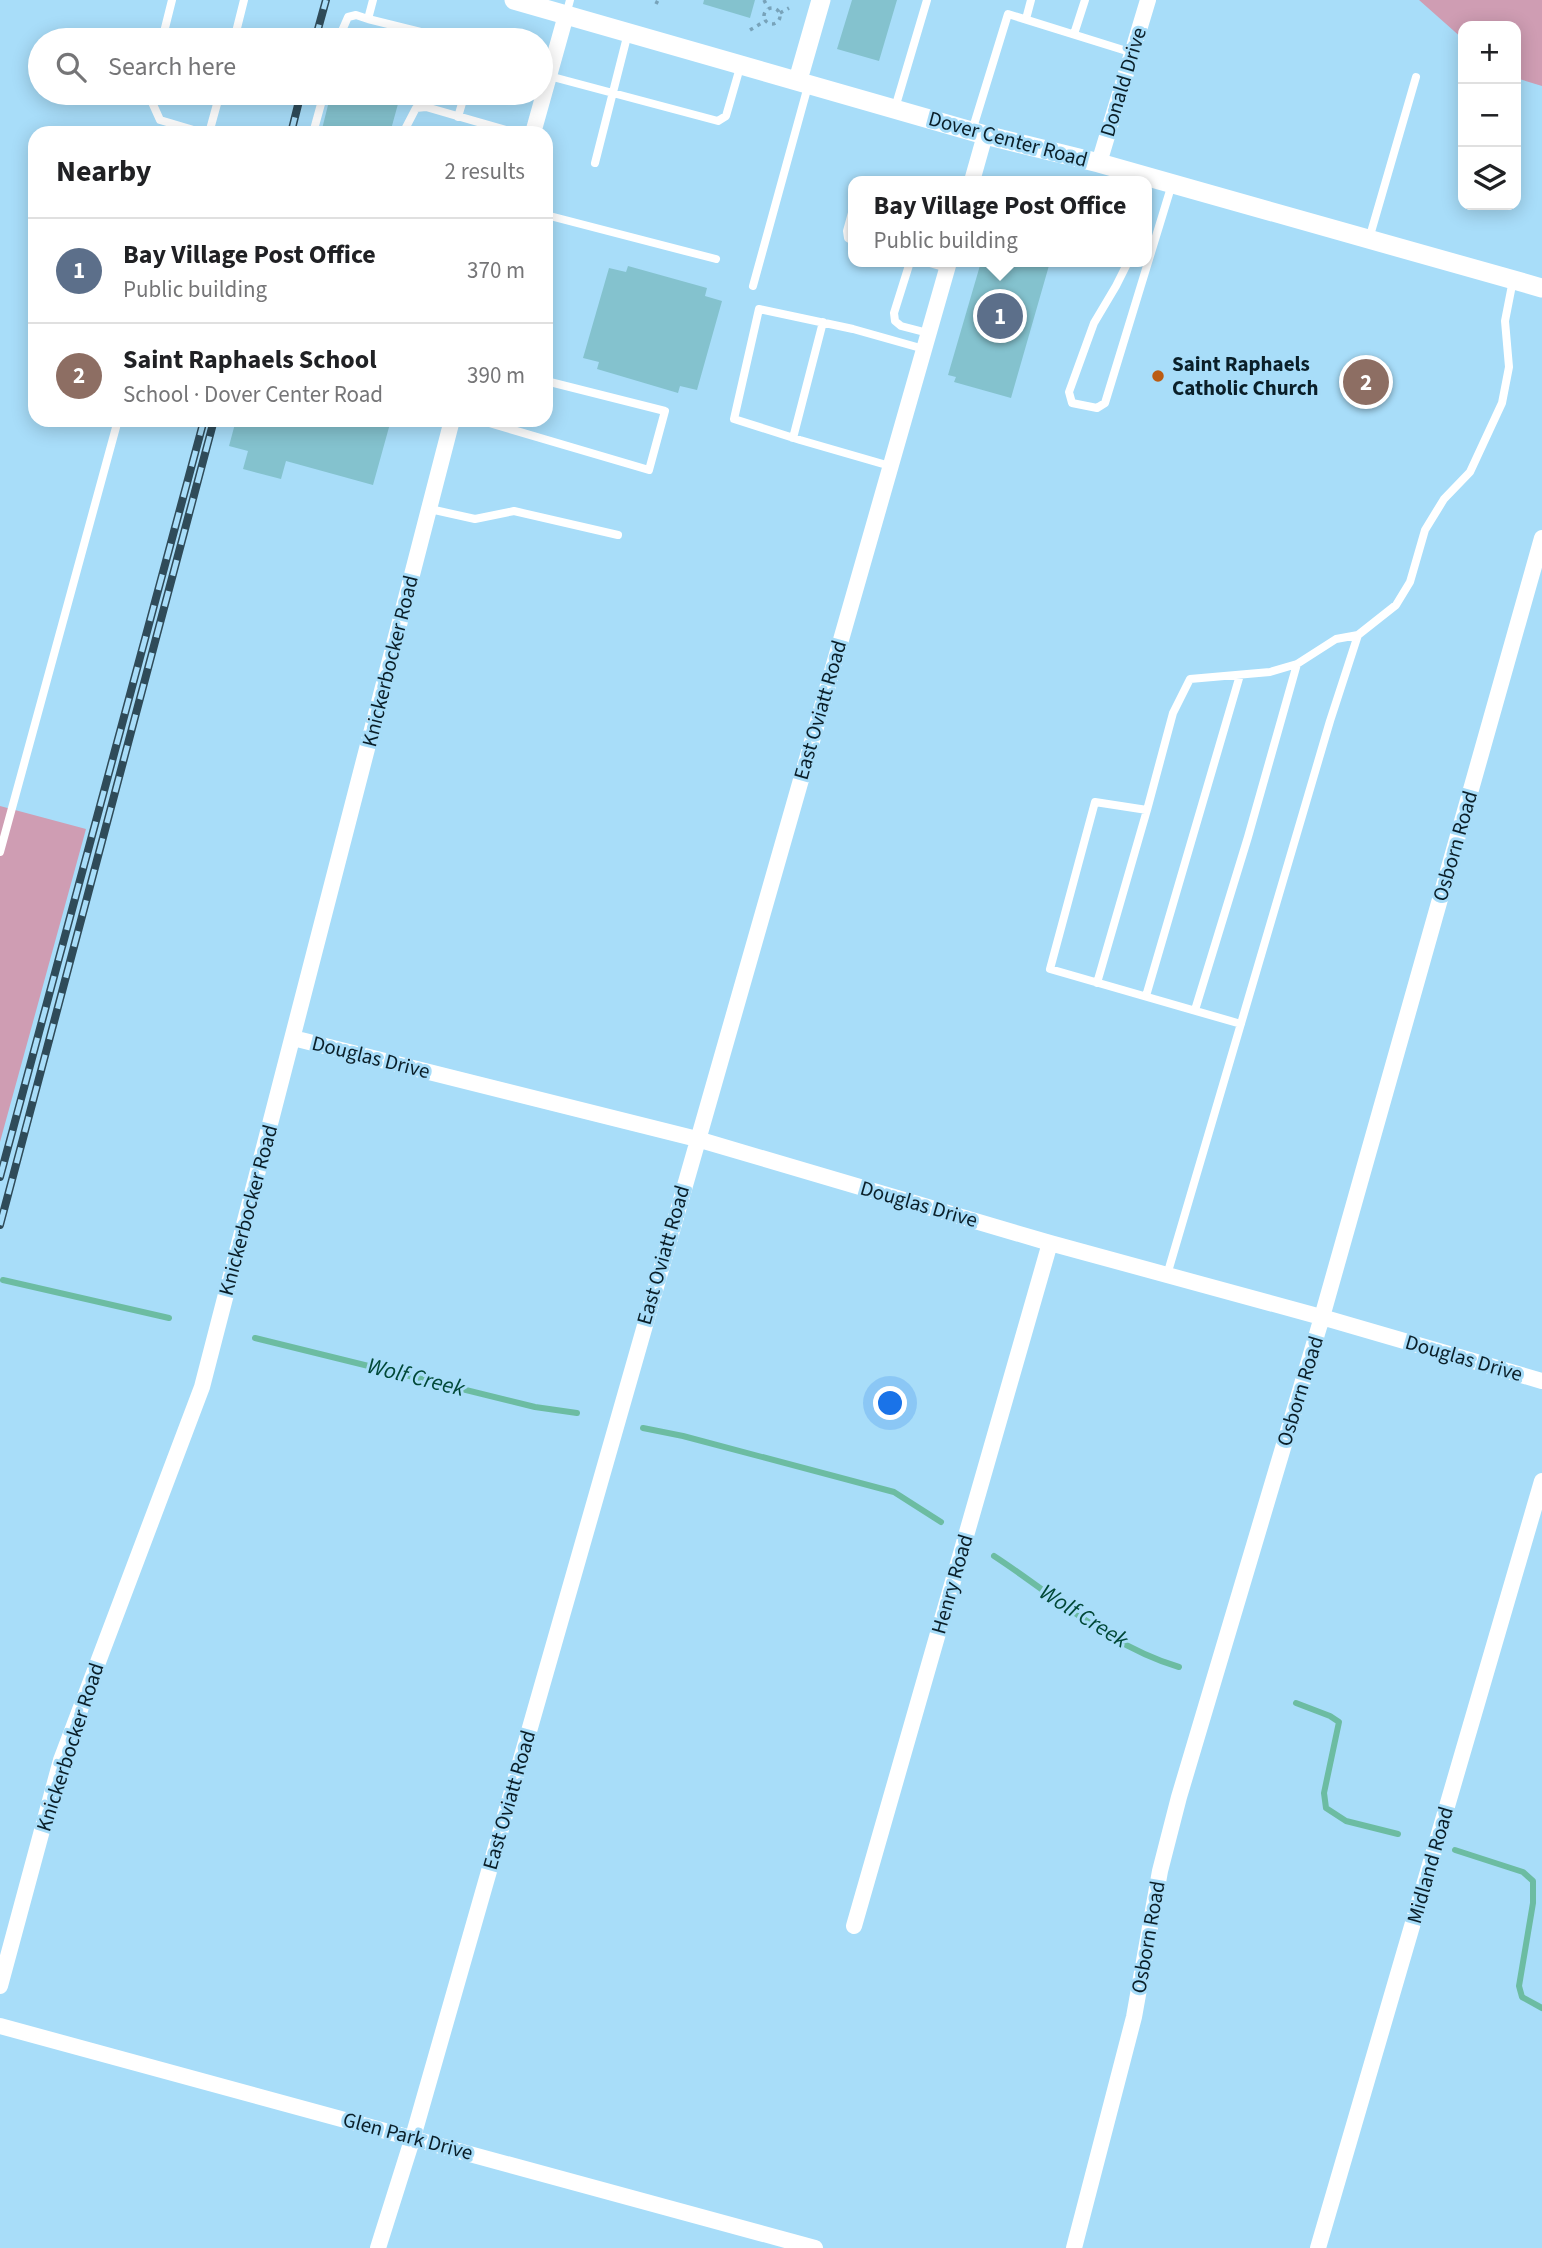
<!DOCTYPE html>
<meta charset="utf-8">
<style>
:root{--surface:#fff;--page:#f6f6f6;--text:#202124;--muted:#757577;--line:#e0e0e0;--accent:#bb5c13}
body{margin:0;font-family:"Source Sans 3",sans-serif;background:var(--page);color:var(--text)}
.controls{position:absolute;right:21px;top:21px;display:grid;overflow:hidden;border-radius:14px;box-shadow:0 4px 18px #0003}
.controls button{width:63px;height:63px;display:grid;place-items:center;padding:0;border:0;border-bottom:2px solid var(--line);background:var(--surface);color:var(--text);font:35px sans-serif}
.you{position:absolute;left:891px;top:1404px;width:24px;height:24px;margin:-18px;border:5px solid #fff;border-radius:50%;background:#1a73e8;box-shadow:0 0 0 10px #1a73e833}
.badge{display:grid;place-items:center;width:46px;height:46px;border-radius:50%;background:var(--accent);color:#fff;font-size:23px;font-weight:700}
.pin{position:absolute;translate:-50% -50%;border:4px solid #fff;box-shadow:0 2px 7px #0006}
.popup{position:absolute;left:848px;top:176px;width:304px;height:91px;box-sizing:border-box;display:grid;place-content:center;border-radius:14px;background:var(--surface);filter:drop-shadow(0 2px 5px #0005);font-size:23px;white-space:nowrap;color:var(--muted)}
.popup b{font-size:26px;color:var(--text)}
.popup::after{content:'';position:absolute;left:50%;top:100%;margin-left:-14px;border:14px solid transparent;border-top-color:var(--surface)}
.list{margin:0;padding:0;list-style:none}
h2{display:flex;justify-content:space-between;align-items:center;height:91px;margin:0;padding:0 28px;font-size:30px}
h2 small{font-size:23px;font-weight:400;color:var(--muted)}
.list li{display:grid;grid-template-columns:46px 1fr auto;gap:21px;align-items:center;box-sizing:border-box;height:105px;padding:0 28px;border-top:2px solid var(--line)}
.list b{display:block;font-size:26px;white-space:nowrap}
.list p{margin:0;font-size:23px;white-space:nowrap;color:var(--muted)}
.list em{font-size:23px;font-style:normal;color:var(--muted)}
.icon{flex:none;width:38px;height:38px;fill:none;stroke:currentColor;stroke-width:2;stroke-linecap:round;stroke-linejoin:round}
.map{position:relative;flex:none;width:1542px;height:2248px;overflow:hidden}
.search{position:absolute;background:var(--surface);box-shadow:0 4px 18px #0003;left:28px;top:28px;width:525px;height:77px;display:flex;align-items:center;gap:18px;box-sizing:border-box;padding:0 24px;border-radius:38px;color:var(--muted);font-size:26px}
.panel{position:absolute;background:var(--surface);box-shadow:0 4px 18px #0003;left:28px;top:126px;width:525px;height:301px;border-radius:21px}
.map>svg:first-child{display:block}
.green{fill:#cf9db3}
.lines{fill:none;stroke-linecap:round;stroke-linejoin:round}
.stream{stroke:#6cbca2;stroke-width:6}
.building{fill:#84c2ce}
.path{stroke:#78a3ba;stroke-width:3.5;stroke-dasharray:3.5 5;stroke-linecap:butt}
.service{stroke:#fff;stroke-width:8}
.minor{stroke:#fff;stroke-width:16}
.tertiary{stroke:#fff;stroke-width:19}
.rail-casing{stroke:#2f4b59;stroke-width:8}
.rail{stroke:#a8ddf9;stroke-width:5;stroke-dasharray:16;stroke-linecap:butt}
.poi-dot{fill:#bb5c13;stroke:#a8ddf9;stroke-width:2.5}
.labels{text-anchor:middle;dominant-baseline:central;stroke-width:6;stroke-linejoin:round;paint-order:stroke}
.street-label{font-size:21px;fill:#0a1f29;stroke:#a8ddf9}
.poi-label{font-size:21px;font-weight:bold;fill:#0a1f29;stroke:#a8ddf9;text-anchor:start}
.water-label{font-size:23px;font-style:italic;fill:#004837;stroke:#a8ddf9}
</style>
<div class="map">
<svg width="1542" height="2248" viewBox="0 0 1542 2248">
<rect width="100%" height="100%" fill="#a8ddf9"/>
<path class="green" d="M1419 0H1542V86L1516 78V26H1463V39Z
M0 806 86 829 0 1142Z"/>
<g class="lines">
<path class="stream" d="M3 1280 169 1318
M255 1338 535 1407 577 1413
M643 1428 683 1436 894 1492 941 1522
M994 1556C1054 1595 1110 1647 1179 1667
M1296 1703 1330 1716 1339 1722 1324 1793 1326 1808 1346 1821 1398 1834
M1455 1850 1523 1872 1533 1881V1903L1519 1986 1522 1997 1542 2008"/>
</g>
<path class="building" d="M704 0H755L750 18 703 4Z
M852 0H897L879 61 837 49Z
M331 93H401L390 133H321Z
M981 262H1050L1011 398 954 382 956 377 948 375Z
M628 266 707 288 705 296 722 301 697 390 680 386 678 393 597 369 599 362 583 358 609 268 626 272Z
M236 420H391L373 485 286 461 281 479 243 469 248 451 229 446Z"/>
<g class="lines">
<path class="path" d="M764 0 768 8
M656 4 658 0
M764 16a8 8 0 1 1 16 0a8 8 0 1 1-16 0Z
M780 13 789 8
M750 30 765 21"/>
<path class="service" d="M373 0 368 19 453 40
M566 15 570 0
M1026 19 1031 0
M1074 34 1085 0
M162 40 172 0
M234 40 244 0
M338 40 348 17 356 15 368 19
M549 76 718 121 726 116 741 64
M152 93 151 100 160 120 197 131
M895 108 927 0
M458 117 465 93
M972 131 1008 14 1133 53
M197 133V131L209 133 220 93
M313 133 324 93
M403 133 416 108 426 107 516 133
M595 163 628 33
M853 209 847 231 848 238 853 241
M546 215 716 259
M1369 239 1416 77
M910 262 894 313 895 321 901 326 928 333
M926 262 947 268
M1128 262 1116 286 1094 323 1069 392 1072 403 1097 408 1105 403 1172 184
M753 286 808 86
M479 420 649 470 665 411 546 381
M793 438 823 322
M890 466 800 440 734 419 759 309 853 329 924 349
M430 509 475 519 514 511 618 535
M0 852 118 420
M1097 983 1147 810
M1146 996 1240 675
M1195 1010 1248 837 1297 664
M1241 1024 1050 969 1095 802 1147 810 1173 713 1190 679 1270 672 1297 664 1336 639 1358 635
M1167 1275 1330 721 1358 635 1396 605 1410 582 1425 530 1444 499 1470 472 1502 403 1509 367 1505 321 1513 280"/>
<path class="minor" d="M533 133 566 15
M1099 163 1148 0
M972 181 985 135
M293 1038 697 1139 1050 1243 1332 1320 1542 1381
M854 1926 1050 1243
M0 1986 61 1760 202 1387 452 420
M0 2026 815 2248
M378 2248 413 2137 949 262
M1074 2248 1134 2017 1160 1871 1179 1797 1322 1317 1542 538
M1318 2248 1542 1481"/>
<path class="tertiary" d="M514 0 985 135 1099 163 1542 288
M798 80 821 0"/>
<g class="rail-casing">
<path id="rail" d="M315 40 326 0
M291 133 301 93
M0 1177 204 420
M0 1225 214 420"/>
</g>
<use href="#rail" class="rail"/>
</g>
<circle class="poi-dot" cx="1158" cy="376" r="7"/>
<g class="labels">
<g class="street-label">
<text transform="translate(1123 82) rotate(-73)">Donald Drive</text>
<text transform="translate(1008 139) rotate(15)">Dover Center Road</text>
<text transform="translate(390 661) rotate(-76)">Knickerbocker Road</text>
<text transform="translate(820 710) rotate(-74)">East Oviatt Road</text>
<text transform="translate(1455 846) rotate(-74)">Osborn Road</text>
<text transform="translate(371 1057) rotate(14)">Douglas Drive</text>
<text transform="translate(919 1204) rotate(16)">Douglas Drive</text>
<text transform="translate(248 1210) rotate(-75)">Knickerbocker Road</text>
<text transform="translate(663 1255) rotate(-74)">East Oviatt Road</text>
<text transform="translate(1464 1358) rotate(16)">Douglas Drive</text>
<text transform="translate(1300 1391) rotate(-73)">Osborn Road</text>
<text transform="translate(952 1584) rotate(-74)">Henry Road</text>
<text transform="translate(70 1747) rotate(-72)">Knickerbocker Road</text>
<text transform="translate(509 1800) rotate(-74)">East Oviatt Road</text>
<text transform="translate(1430 1865) rotate(-74)">Midland Road</text>
<text transform="translate(1148 1937) rotate(-80)">Osborn Road</text>
<text transform="translate(408 2136) rotate(15)">Glen Park Drive</text>
</g>
<g class="poi-label">
<text x="1172" y="364">Saint Raphaels<tspan x="1172" dy="24">Catholic Church</tspan></text>
</g>
<g class="water-label">
<text transform="translate(416 1377) rotate(14)">Wolf Creek</text>
<text transform="translate(1084 1616) rotate(32)">Wolf Creek</text>
</g>
</g>
</svg>
<div class="controls">
<button>+</button>
<button>−</button>
<button><svg class="icon" aria-label="layers" viewBox="0 0 24 24"><path d="M12 4l9 5-9 5-9-5zM3 14l9 5 9-5"/></svg></button>
</div>
<div class="you"></div>
<div class="pin badge" style="left:1000px;top:316px;background:#5c6f8a">1</div>
<div class="popup"><b>Bay Village Post Office</b>Public building</div>
<div class="pin badge" style="left:1366px;top:382px;background:#8d6e63">2</div>
<div class="search"><svg class="icon" aria-label="search" viewBox="0 0 24 24"><circle cx="10" cy="10" r="6"/><path d="M15 15l6 6"/></svg>Search here</div>
<section class="panel">
<h2>Nearby<small>2 results</small></h2>
<ul class="list">
<li><span class="badge" style="background:#5c6f8a">1</span><div><b>Bay Village Post Office</b><p>Public building</p></div><em>370 m</em></li>
<li><span class="badge" style="background:#8d6e63">2</span><div><b>Saint Raphaels School</b><p>School · Dover Center Road</p></div><em>390 m</em></li>
</ul>
</section>
</div>
